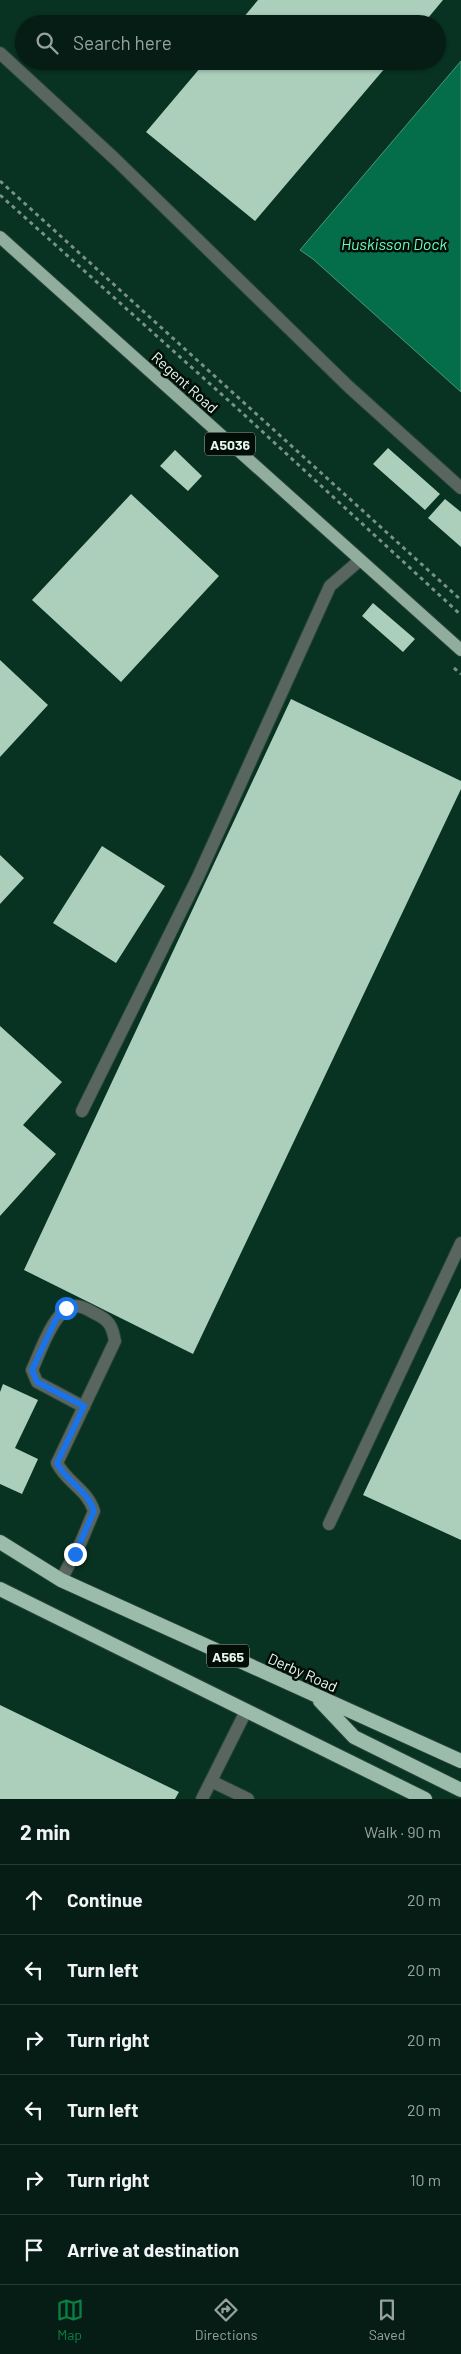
<!DOCTYPE html>
<meta charset="utf-8">
<style>
:root{--surface:#051d14;--page:#132a22;--text:#f1f3f6;--muted:#97a2a0;--line:#263b34;--accent:#0b8043}
body{margin:0;font-family:Barlow,sans-serif;background:var(--page);color:var(--text)}
.stop{position:absolute;width:15px;height:15px;margin:-11px;border:4px solid #1a73e8;border-radius:50%;background:#fff}
.stop.end{background:#1a73e8;border-color:#fff;box-shadow:0 1px 5px #0008}
.list{margin:0;padding:0;list-style:none}
h2{display:flex;justify-content:space-between;align-items:center;height:65px;margin:0;padding:0 20px;font-size:21px}
h2 small{font-size:16px;font-weight:400;color:var(--muted)}
.list li{display:grid;grid-template-columns:32px 1fr auto;gap:15px;align-items:center;box-sizing:border-box;height:70px;padding:0 20px;border-top:1px solid var(--line)}
.list b{display:block;font-size:19px;white-space:nowrap}
.list em{font-size:16px;font-style:normal;color:var(--muted)}
.icon{flex:none;width:28px;height:28px;fill:none;stroke:currentColor;stroke-width:2;stroke-linecap:round;stroke-linejoin:round}
.map{position:relative;flex:none;width:461px;height:1799px;overflow:hidden}
.search{position:absolute;background:var(--surface);box-shadow:0 1px 4px #0004;left:15px;right:15px;top:15px;height:55px;display:flex;align-items:center;gap:12px;box-sizing:border-box;padding:0 18px;border-radius:28px;color:var(--muted);font-size:19px}
.sheet{height:485px;background:var(--surface)}
nav{display:flex;justify-content:space-around;align-items:center;box-sizing:border-box;height:70px;border-top:1px solid var(--line);background:var(--surface);font-size:14px;color:var(--muted)}
nav a{display:grid;justify-items:center;gap:2px}
nav .on{color:var(--accent)}
.map>svg:first-child{display:block}
.built{fill:#083222;fill-rule:evenodd}
.water{fill:#046e4a;stroke:#48987c}
.building{fill:#accfbc}
.lines{fill:none;stroke-linecap:round;stroke-linejoin:round}
.service-casing{stroke:#264438;stroke-width:14}
.minor-casing{stroke:#264438;stroke-width:14}
.primary-casing{stroke:#264438;stroke-width:14}
.trunk-casing{stroke:#264438;stroke-width:16}
.path{stroke:#799186;stroke-width:3;stroke-dasharray:4 4;stroke-linecap:butt}
.service{stroke:#59665f;stroke-width:12}
.minor{stroke:#59665f;stroke-width:12}
.primary{stroke:#90ad9e;stroke-width:12}
.trunk{stroke:#9bbcaa;stroke-width:14}
.route{stroke:#1a73e8;stroke-width:6}
.labels{text-anchor:middle;dominant-baseline:central;stroke-width:5;stroke-linejoin:round;paint-order:stroke}
.shield{fill:#030d07;stroke:#a3b2a9;stroke-width:1}
.shield-label{font-size:14px;font-weight:bold;fill:#e7f9ef}
.street-label{font-size:15px;fill:#e7f9ef;stroke:#030d07}
.water-label{font-size:16px;font-style:italic;fill:#67febd;stroke:#030d07}
</style>
<div class="map">
<svg width="461" height="1799" viewBox="0 0 461 1799">
<rect width="100%" height="100%" fill="#07271a"/>
<path class="built" d="M0 0H461V1799H0ZM24 24H437V61H24Z"/>
<path class="water" d="M461 61V392L313 259 300 250Z"/>
<path class="building" d="M258 0H443L423 24H238Z
M206 61H391L255 221 146 132Z
M388 448 440 494 425 510 373 464Z
M175 450 202 476 188 491 160 466Z
M131 494 219 576 121 682 32 600Z
M445 499 461 512V547L428 518Z
M373 603 415 639 403 652 362 616Z
M0 660 48 705 0 757Z
M291 699 461 781V789L193 1354 24 1270Z
M102 846 165 886 116 963 53 923Z
M0 855 24 878 0 904Z
M0 1026 62 1082 23 1125 56 1154 0 1216Z
M461 1288V1540L363 1495Z
M3 1384 38 1400 15 1448 38 1459 22 1494 0 1484V1392Z
M0 1705 179 1792 175 1799H0Z"/>
<g class="lines">
<g class="service-casing">
<path id="service" d="M0 53 115 159 349 387 461 488
M82 1111 198 877 330 586 360 560
M329 1524 461 1243
M61 1580 81 1542 94 1511C87 1489 67 1483 57 1463L115 1341C112 1325 109 1320 94 1313 89 1310 82 1306 76 1306 55 1306 40 1353 32 1370L37 1382 84 1407
M211 1781 248 1799"/>
</g>
<g class="minor-casing">
<path id="minor" d="M202 1799 246 1711"/>
</g>
<g class="primary-casing">
<path id="primary" d="M0 237 461 650"/>
</g>
<g class="trunk-casing">
<path id="trunk" d="M0 1542 61 1580 461 1761
M0 1589 425 1799
M320 1701 354 1737 461 1790"/>
</g>
<path class="path" d="M0 181 461 600
M0 195 239 410 461 615
M454 668 461 674"/>
<use href="#service" class="service"/>
<use href="#minor" class="minor"/>
<use href="#primary" class="primary"/>
<use href="#trunk" class="trunk"/>
</g>
<g class="lines">
<path class="route" d="M66 1308 56 1319 32 1370 37 1382 84 1406 57 1463C67 1483 87 1489 94 1511L75 1554"/>
</g>
<g class="labels">
<g class="shield">
<rect x="205" y="432.5" width="50" height="23" rx="4"/>
<rect x="207" y="1644.5" width="42" height="23" rx="4"/>
</g>
<g class="shield-label">
<text x="230" y="444">A5036</text>
<text x="228" y="1656">A565</text>
</g>
<g class="street-label">
<text transform="translate(185 382) rotate(42)">Regent Road</text>
<text transform="translate(303 1672) rotate(24)">Derby Road</text>
</g>
<g class="water-label">
<text x="394" y="243">Huskisson Dock</text>
</g>
</g>
</svg>
<div class="stop" style="left:66px;top:1308px"></div>
<div class="stop end" style="left:75px;top:1554px"></div>
<div class="search"><svg class="icon" aria-label="search" viewBox="0 0 24 24"><circle cx="10" cy="10" r="6"/><path d="M15 15l6 6"/></svg>Search here</div>
</div>
<section class="sheet">
<h2>2 min<small>Walk · 90 m</small></h2>
<ul class="list">
<li><svg class="icon" aria-label="ahead" viewBox="0 0 24 24"><path d="M12 20V5M6 11l6-6 6 6"/></svg><div><b>Continue</b></div><em>20 m</em></li>
<li><svg class="icon" aria-label="left" viewBox="0 0 24 24"><path d="M17 20v-9H6M10 6l-5 5 5 5"/></svg><div><b>Turn left</b></div><em>20 m</em></li>
<li><svg class="icon" aria-label="right" viewBox="0 0 24 24"><path d="M7 20v-9h11M14 6l5 5-5 5"/></svg><div><b>Turn right</b></div><em>20 m</em></li>
<li><svg class="icon" aria-label="left" viewBox="0 0 24 24"><path d="M17 20v-9H6M10 6l-5 5 5 5"/></svg><div><b>Turn left</b></div><em>20 m</em></li>
<li><svg class="icon" aria-label="right" viewBox="0 0 24 24"><path d="M7 20v-9h11M14 6l5 5-5 5"/></svg><div><b>Turn right</b></div><em>10 m</em></li>
<li><svg class="icon" aria-label="arrive" viewBox="0 0 24 24"><path d="M6 21V4h12l-3 4 3 4H6"/></svg><div><b>Arrive at destination</b></div></li>
</ul>
</section>
<nav>
<a class="on"><svg class="icon" aria-label="map" viewBox="0 0 24 24"><path d="M3 6l6-2 6 2 6-2v14l-6 2-6-2-6 2zM9 4v14M15 6v14"/></svg>Map</a>
<a><svg class="icon" aria-label="directions" viewBox="0 0 24 24"><path d="M12 3l9 9-9 9-9-9zM9 14v-3h6M13 9l2 2-2 2"/></svg>Directions</a>
<a><svg class="icon" aria-label="saved" viewBox="0 0 24 24"><path d="M7 4h10v16l-5-4-5 4z"/></svg>Saved</a>
</nav>
